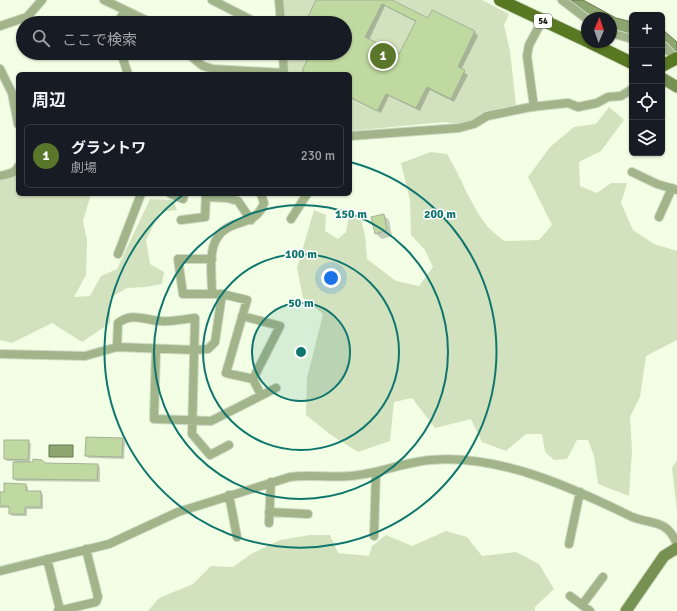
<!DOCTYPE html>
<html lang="ja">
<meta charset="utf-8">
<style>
:root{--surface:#171b24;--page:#20242c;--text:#f1f3f6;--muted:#9ea1a6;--line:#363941;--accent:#59762b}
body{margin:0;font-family:Signika,"Noto Sans JP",sans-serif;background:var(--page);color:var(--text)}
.controls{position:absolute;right:12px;top:12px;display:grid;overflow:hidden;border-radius:6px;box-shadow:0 1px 3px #0004}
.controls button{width:36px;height:36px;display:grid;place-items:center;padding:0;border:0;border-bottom:1px solid var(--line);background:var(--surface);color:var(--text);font:20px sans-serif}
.compass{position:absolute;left:581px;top:12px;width:36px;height:36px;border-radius:50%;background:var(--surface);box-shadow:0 1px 3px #0004;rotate:2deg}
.you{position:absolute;left:331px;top:278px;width:14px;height:14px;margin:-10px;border:3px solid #fff;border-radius:50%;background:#1a73e8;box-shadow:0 0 0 6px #1a73e833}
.badge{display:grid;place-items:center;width:26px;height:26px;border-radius:50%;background:var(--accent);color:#fff;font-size:13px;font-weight:700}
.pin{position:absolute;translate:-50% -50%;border:2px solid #fff;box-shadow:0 1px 4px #0006}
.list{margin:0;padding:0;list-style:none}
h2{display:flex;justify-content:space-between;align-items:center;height:52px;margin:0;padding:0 16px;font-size:17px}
h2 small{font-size:13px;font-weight:400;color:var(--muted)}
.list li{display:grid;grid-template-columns:26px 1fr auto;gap:12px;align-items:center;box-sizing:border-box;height:64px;margin:0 8px 8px;padding:0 8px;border:1px solid var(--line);border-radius:6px}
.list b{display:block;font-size:15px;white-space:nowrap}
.list p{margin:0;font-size:13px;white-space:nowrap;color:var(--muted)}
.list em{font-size:13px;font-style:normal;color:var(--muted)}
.icon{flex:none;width:22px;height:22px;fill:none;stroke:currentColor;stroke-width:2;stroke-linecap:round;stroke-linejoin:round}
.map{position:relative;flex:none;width:677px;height:611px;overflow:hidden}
.search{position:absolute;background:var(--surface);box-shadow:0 1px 3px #0004;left:16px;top:16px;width:336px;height:44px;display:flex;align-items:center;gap:10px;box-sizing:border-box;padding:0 14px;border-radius:22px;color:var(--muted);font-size:15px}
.panel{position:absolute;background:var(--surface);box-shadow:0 1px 3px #0004;left:16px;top:72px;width:336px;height:124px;border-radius:6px}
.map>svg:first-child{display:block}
.green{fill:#d2e2be}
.water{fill:#8da56f;stroke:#677950}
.shadow{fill:#0003;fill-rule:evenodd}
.building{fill:#c0d9a1;stroke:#a5b098;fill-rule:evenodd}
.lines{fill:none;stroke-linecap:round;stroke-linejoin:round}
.street-casing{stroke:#ced9c2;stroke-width:10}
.secondary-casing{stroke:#ced9c2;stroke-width:13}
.primary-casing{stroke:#ced9c2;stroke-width:14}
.street{stroke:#a1b48a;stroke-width:8}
.secondary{stroke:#769151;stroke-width:11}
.primary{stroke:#587822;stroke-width:12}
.ring{fill:none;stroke:#0f766e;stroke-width:2}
.labels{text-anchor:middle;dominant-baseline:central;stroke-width:3;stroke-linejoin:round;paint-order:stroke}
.shield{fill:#fff;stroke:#565953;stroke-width:1}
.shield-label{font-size:9px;font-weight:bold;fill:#0e1209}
.centre{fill:#0f766e;stroke:#fff;stroke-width:2}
.ring-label{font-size:12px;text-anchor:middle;font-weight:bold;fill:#0f766e;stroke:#fff;stroke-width:3;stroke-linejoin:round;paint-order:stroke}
</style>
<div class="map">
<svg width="677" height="611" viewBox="0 0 677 611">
<rect width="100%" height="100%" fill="#f3ffe5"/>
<path class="green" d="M283 0H482L509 14 504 25 510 51 516 105 486 111 473 119 460 124 444 122 350 131V74H286L285 53H345V23H284Z
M609 107 624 120 601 151 579 162 580 186 597 193 611 183H627L621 203 633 230 654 244 677 251V340L646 356 640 397 630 417 632 450 629 496 598 484 594 456 588 440H577L567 459 554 460 545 452 542 434H526L506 451 482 442 471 419 435 428 412 398 394 402 390 441 358 452 331 435 306 415 307 378 323 314 303 298 297 268 314 210 326 215 325 231 338 239 346 232 349 216 361 220 365 235 367 259 396 281 419 286 433 267 425 250 411 235 410 200 401 163 431 152 447 154C461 177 470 204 487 226 492 231 498 236 504 241L539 240 552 225 528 177 550 147 574 127 596 124Z
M18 173V194H91L83 221 87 240 86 275 74 297 90 296 101 276 117 269 150 199 173 200 177 210 160 212 146 240 150 264 164 272 162 284 146 287 127 288 110 298V323L82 342 52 323 12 343 0 340V178Z
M677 460V511L672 468Z
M446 531 467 537 482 556 516 552 539 564 554 589 535 607V611H148L159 598 193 584 211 566 233 567 251 554 280 540 310 535H330L338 553 369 556 372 546 386 535 412 546Z"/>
<path class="water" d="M570 0H583L616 18 632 22V36L611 29V18H592Z
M662 29 677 42V54L662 43Z
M49 445H73V457H49Z"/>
<path class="shadow" d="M318 0H391L429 19 432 11 475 32 478 36 461 70 468 75 454 102 430 90 420 111 389 96 381 113 350 98V74H306L303 71 308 61 304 57 306 53H345V23H306ZM385 6 416 22 400 56 369 40Z
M383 215 389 220 392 236 382 239 376 234 372 218Z
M122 439 125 441 124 459 89 458 86 456Z
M28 441 31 444 30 463 97 465 100 467V482L16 481 14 479V461H7L5 459Z
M26 485 28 487V492H41L43 495V509H27V516H12L10 513V508H0V493H5Z"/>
<path class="building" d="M316 0H392L428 18 432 10 475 31 458 67 465 70 451 99 427 87 416 108 386 94 377 111 350 97V74H308L302 71 307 60 303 57 305 53H345V23H305ZM382 4 416 21 399 54 365 37Z
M384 214 387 230 375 234 371 217Z
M86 437 123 438 122 457 85 456Z
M4 440H29L28 460 4 459Z
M33 459 42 460 45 463 98 464 97 480 13 479V462H33Z
M4 483 26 484V491H41V507H25V514H9V506H0V492H4Z"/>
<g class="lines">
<g class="street-casing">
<path id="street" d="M104 0 152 23
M212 0 257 23
M279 0 281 23
M562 0 587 19
M117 23 125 11
M0 26 27 17 42 0
M611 33 632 39
M662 46 665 47 675 58
M121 53 128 74
M187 53 203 66 213 69 284 73
M283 53 284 74
M0 69 12 93 18 124
M534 107 527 56 529 45 542 21
M350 136 459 128 474 124 487 116 531 107 568 103 578 107 597 103 608 97 621 96 632 89
M632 172 657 184 677 190
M0 176C7 174 15 174 18 167
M171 194 183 199 184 194
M206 197 227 198 238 201 251 220
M659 217 672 188
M291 219 307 194
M181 220 205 217 206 194
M118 254 141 194
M212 259H178L183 294H222L247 300 226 373 253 379
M212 293C212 276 208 253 217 238 228 218 256 228 264 203L261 194
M242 316 280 326 253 379 261 395
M117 347 118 323C133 312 144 320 160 321 171 322 184 319 195 318L192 434 210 455 229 445
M156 349 154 419 211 421 276 388
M0 354 85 356 117 347 195 350 208 349 215 342 222 294
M229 495 237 537
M269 512 308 514
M269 523 271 482
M374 536 376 472
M569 544 580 492
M47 559 60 610
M0 571 109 544 178 512 290 477C310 474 330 478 350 476 378 474 404 462 431 460 497 454 569 486 628 515 650 526 666 517 677 544
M570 596 590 611
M582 605 603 577
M58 611 96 602 98 597 86 549"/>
</g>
<g class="secondary-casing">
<path id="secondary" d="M662 78 677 87
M626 611 664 556 677 548"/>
</g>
<g class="primary-casing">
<path id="primary" d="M500 0 587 41
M589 42 632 63
M662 66 677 58"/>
</g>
<use href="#street" class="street"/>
<use href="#secondary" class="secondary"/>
<use href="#primary" class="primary"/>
</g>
<circle cx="301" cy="352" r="49" fill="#0f766e" fill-opacity=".12"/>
<g class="ring">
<circle cx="301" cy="352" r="49"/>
<circle cx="301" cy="352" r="98"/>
<circle cx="301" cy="352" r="147"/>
<path d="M350 162A196 196 0 1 1 184 194"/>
</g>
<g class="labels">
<rect class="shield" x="534" y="14" width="18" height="14" rx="3"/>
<g class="shield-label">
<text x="543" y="21">54</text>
</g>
</g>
<circle cx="301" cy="352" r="6" class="centre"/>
<g class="ring-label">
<text x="440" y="218">200 m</text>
<text x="351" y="218">150 m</text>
<text x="301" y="258">100 m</text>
<text x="301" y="307">50 m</text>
</g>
</svg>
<div class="controls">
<button>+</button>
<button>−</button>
<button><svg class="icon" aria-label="locate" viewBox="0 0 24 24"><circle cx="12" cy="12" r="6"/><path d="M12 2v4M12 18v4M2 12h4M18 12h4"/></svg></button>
<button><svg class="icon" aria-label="layers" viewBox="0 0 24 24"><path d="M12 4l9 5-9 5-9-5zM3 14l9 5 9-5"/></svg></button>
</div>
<svg class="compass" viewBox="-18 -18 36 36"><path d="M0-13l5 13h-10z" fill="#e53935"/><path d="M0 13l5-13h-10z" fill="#9ea1a6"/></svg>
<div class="you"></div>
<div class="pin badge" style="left:383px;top:56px">1</div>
<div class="search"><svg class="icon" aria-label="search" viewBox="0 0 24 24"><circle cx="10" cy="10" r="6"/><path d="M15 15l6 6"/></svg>ここで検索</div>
<section class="panel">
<h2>周辺<small></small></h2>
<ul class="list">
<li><span class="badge">1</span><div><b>グラントワ</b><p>劇場</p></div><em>230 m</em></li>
</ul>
</section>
</div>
